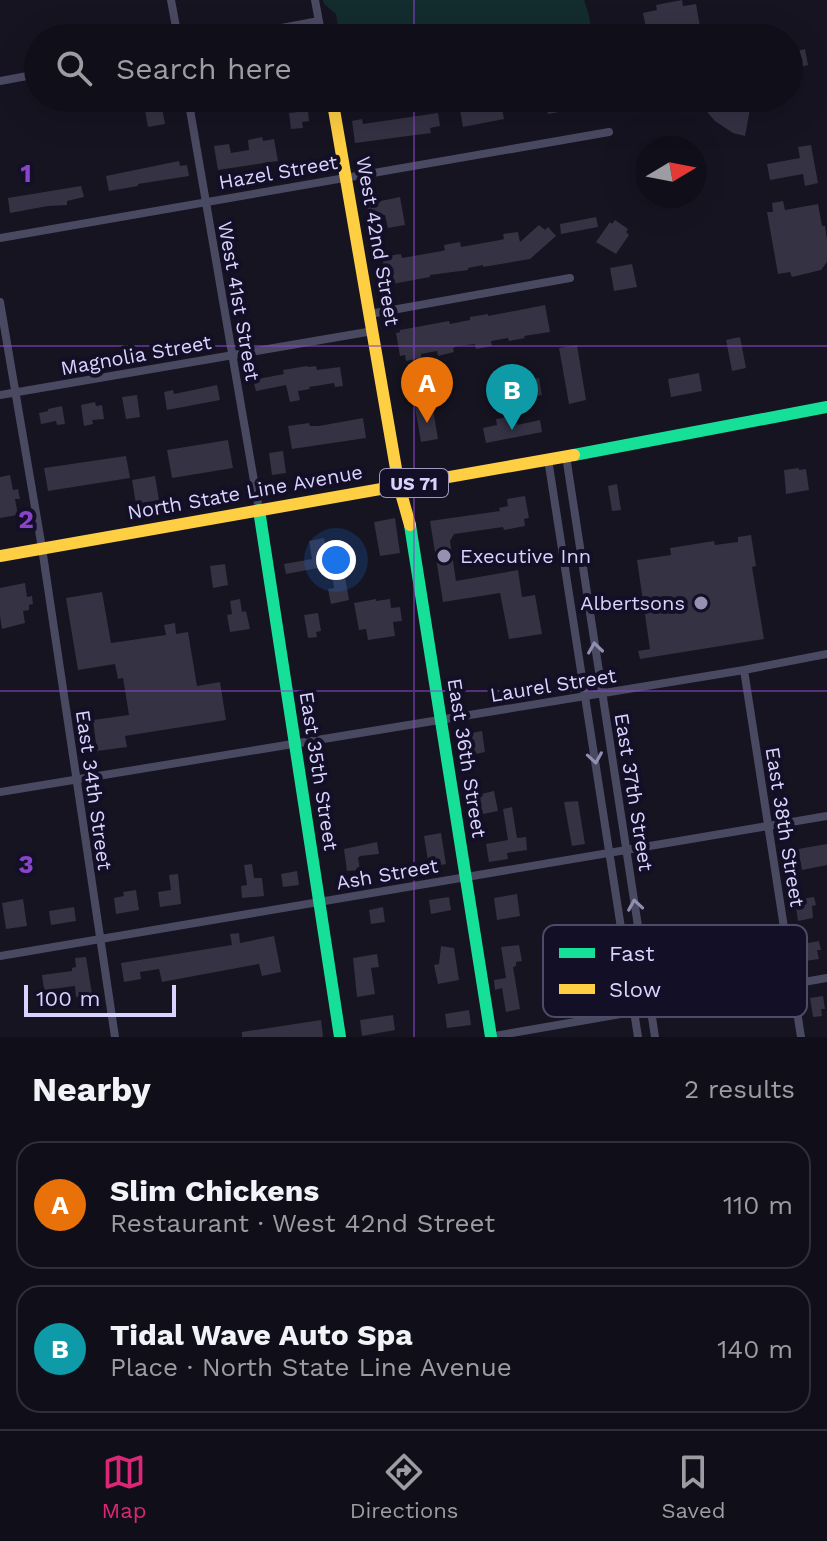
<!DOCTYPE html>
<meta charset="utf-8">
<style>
:root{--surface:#100f19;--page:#191822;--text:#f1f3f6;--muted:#9c9ca2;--line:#302f38;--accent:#db2777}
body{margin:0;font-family:"Work Sans",sans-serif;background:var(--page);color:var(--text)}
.compass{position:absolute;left:635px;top:136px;width:72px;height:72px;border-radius:50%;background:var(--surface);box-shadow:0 8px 32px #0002;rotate:80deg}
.scale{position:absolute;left:24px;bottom:20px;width:152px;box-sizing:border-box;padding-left:8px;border:4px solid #d9d4ff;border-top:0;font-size:22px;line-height:28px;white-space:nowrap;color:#d9d4ff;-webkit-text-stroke:6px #130f26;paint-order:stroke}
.you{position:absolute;left:336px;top:560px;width:28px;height:28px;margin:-20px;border:6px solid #fff;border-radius:50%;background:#1a73e8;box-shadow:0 0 0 12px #1a73e833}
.badge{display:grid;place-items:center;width:52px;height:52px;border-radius:50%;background:var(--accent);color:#fff;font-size:26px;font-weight:700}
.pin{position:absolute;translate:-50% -66px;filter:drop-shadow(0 2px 4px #0008)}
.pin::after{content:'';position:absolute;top:42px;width:28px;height:24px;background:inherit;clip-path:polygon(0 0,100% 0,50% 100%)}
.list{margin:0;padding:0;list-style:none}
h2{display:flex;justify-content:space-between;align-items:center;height:104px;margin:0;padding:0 32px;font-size:34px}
h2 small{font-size:26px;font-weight:400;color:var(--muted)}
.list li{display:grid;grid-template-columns:52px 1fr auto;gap:24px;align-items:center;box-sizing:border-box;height:128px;margin:0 16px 16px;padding:0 16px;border:2px solid var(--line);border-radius:24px}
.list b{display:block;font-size:30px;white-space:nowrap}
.list p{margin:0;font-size:26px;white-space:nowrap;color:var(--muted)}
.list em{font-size:26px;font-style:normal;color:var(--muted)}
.icon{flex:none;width:44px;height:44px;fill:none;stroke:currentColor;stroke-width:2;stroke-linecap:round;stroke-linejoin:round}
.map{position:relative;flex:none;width:827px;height:1037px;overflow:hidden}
.search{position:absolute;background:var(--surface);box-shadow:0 8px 32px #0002;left:24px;right:24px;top:24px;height:88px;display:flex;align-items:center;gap:20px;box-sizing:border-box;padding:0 28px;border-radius:44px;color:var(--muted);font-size:30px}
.sheet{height:392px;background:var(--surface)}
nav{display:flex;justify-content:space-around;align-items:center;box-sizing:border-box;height:112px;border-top:2px solid var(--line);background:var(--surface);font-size:22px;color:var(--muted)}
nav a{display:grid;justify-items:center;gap:4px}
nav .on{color:var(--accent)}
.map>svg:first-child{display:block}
.green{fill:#132c2d}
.building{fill:#343243}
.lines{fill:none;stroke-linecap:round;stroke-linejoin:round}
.street{stroke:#4a4962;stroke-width:8}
.fast{stroke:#16e098;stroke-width:12}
.slow{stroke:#ffcf43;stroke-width:12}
.oneway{stroke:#928eb0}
.grid{fill:none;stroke:#8945c9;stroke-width:2;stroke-opacity:0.55}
.poi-dot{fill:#9591b1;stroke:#130f26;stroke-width:3}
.labels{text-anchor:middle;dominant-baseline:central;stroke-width:8;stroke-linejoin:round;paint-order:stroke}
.shield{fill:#130f26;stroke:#9e99be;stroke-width:2}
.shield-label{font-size:18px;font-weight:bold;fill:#d9d4ff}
.street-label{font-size:20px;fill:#d9d4ff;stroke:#130f26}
.poi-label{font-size:20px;fill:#d9d4ff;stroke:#130f26;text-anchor:start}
.key{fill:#130f26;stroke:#4e4a67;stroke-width:2}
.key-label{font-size:22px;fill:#d9d4ff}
.grid-label{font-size:26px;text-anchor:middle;font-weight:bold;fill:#8945c9;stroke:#130f26;stroke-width:8;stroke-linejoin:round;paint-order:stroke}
</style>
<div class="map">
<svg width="827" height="1037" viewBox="0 0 827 1037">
<rect width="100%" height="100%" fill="#161421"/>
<path class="green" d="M323 0H584C588 13 594 25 587 38H372L364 33 342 31 338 26 336 14 324 4Z"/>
<path class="building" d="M682 0 683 6 696 4 702 38H648L643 13 657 10 656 5Z
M759 25 773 30 783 38H727L743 28Z
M789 43 798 51 805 49 808 65 789 70Z
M143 98H160L165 124 148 127Z
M539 98H595V102L563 108 564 111 548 114 547 108 541 110Z
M695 98H752L745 136 733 133 715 121Z
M494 100V104L501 103 504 119 463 127 460 110 480 107 479 103Z
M308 111 309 121 302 122 303 128 291 129 289 113Z
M438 113 440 126 430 128 431 133 355 143 352 121 362 119 363 124Z
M262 137 263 141 274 139 278 161 218 170 214 146 229 144 231 153 249 150 248 140Z
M811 145 818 183 805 186 803 174 770 180 767 164 800 158 798 147Z
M179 161 180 166 187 165 189 176 138 184V186L109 191 106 176Z
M81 186 84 197 67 201V205L48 206 10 213 8 198Z
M400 197 405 225 388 228 385 215 368 218 366 204Z
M783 201 785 210 818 204 822 226H825L827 240V262L821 270 792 277 790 272 778 274 767 212H773L772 203Z
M596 217 598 227 561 234 560 224Z
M615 220 628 229 626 232 629 235 616 254 596 242 610 222 612 224Z
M539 225 545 230 548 227 556 236 530 259 483 267V265L468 268V270L430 275V277L387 285 383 261H386V256L401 254 402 258 442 251 445 250 444 245 460 242 461 247 500 240 504 239 503 234 518 232 520 242Z
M632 264 637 287 614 291 610 268Z
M545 305 550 332 524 336 525 338 509 341 508 338 491 341 492 346 476 349 475 344 458 346 453 348 454 352 438 356 437 351 421 354V358L406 361 405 355 400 356 396 333 400 332V330L449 321 450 324 470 320V317L488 314V316Z
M740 337 746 368 732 371 726 340Z
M577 345 586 400 569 404 559 348Z
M307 366 308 367 316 366 317 370 340 367 343 386 335 387 334 383 309 387 310 389 298 391 300 400 290 402 286 385 256 391 253 380 284 374 283 370Z
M699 373 702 391 671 397 668 379Z
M539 378 542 395 494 403 491 386Z
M217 385 220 400 167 410 164 392 173 390 174 394Z
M137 395 140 417 126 419 122 397Z
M95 402 96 406 102 405 104 419 92 420 93 424 84 426 81 405Z
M432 404 438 439 421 442 415 407Z
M62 406 65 424 57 425 56 421 41 424 39 413 48 411V409Z
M515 416 517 425 540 420 542 432 486 443 483 428 497 425 496 419Z
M363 418 366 438 292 449 288 426 309 423 310 426H319Z
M228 440 233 468 172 478 167 450Z
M283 451 286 473 272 475 269 453Z
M126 456 130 478 48 491 44 468Z
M799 468V470L806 469 809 490 786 494 784 470Z
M10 475 13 490 18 489 20 499H15L18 515 0 518V477Z
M155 476 159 500 136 504 132 480Z
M617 484 621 510 612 511 608 486Z
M525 496 529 518 524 519 525 526 504 530 503 527 454 534 450 541 456 581 518 570 522 597 535 595 542 634 509 639 500 593 443 602 430 521 500 511 499 508 508 506 507 499Z
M395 518 400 553 380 556 374 522Z
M751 535 756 566 752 567 764 639 640 659 638 651 650 649 637 560 671 555 670 548 714 541 715 545 738 542V537Z
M324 538 329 566 286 574 284 564 312 559 309 541Z
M225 564 228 585 213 588 210 566Z
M345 577 349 600 331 604 328 589 334 588 333 580Z
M25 583 27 597 32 596 33 604 29 605V610L23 611 25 623 2 629 0 616V588Z
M102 592 111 643 166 635 164 625 175 623 176 634 188 632 197 686 220 682 226 720 125 736 127 747 97 751 93 720 129 715 123 678 118 679 115 664 78 670 66 598Z
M240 599 242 612 246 611 250 629 230 632 227 615 232 614 230 601Z
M376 599V601L390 599 391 608 400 607 402 621 393 622 395 636 368 640 366 629 359 630 354 603Z
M318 613 321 631 316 632 317 637 308 638 304 615Z
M482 731 485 752 470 755 466 734Z
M494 791 498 811 478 815 477 795Z
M578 801 585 844 572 846 564 802Z
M512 807 517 838 526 837 527 850 507 853 508 859 489 862 486 844 508 840 503 809Z
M441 833 446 864 429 867 424 836Z
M377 842 379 854 360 856 358 858 360 870 347 871 344 849Z
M827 844V865L802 870 798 849Z
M252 864 254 878H262L264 896 242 898 241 886 247 885 244 865Z
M297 871 299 885 283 887 281 874Z
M178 874 181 904 160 907 158 892 171 890 169 875Z
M136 890 139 910 116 914 114 898 124 896 123 892Z
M517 894 520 916 497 920 494 898Z
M449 897 451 910 431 914 429 900Z
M814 897 816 905 812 906 813 918 798 921 795 900Z
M23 899 27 926 6 929 2 903Z
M74 907 76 921 51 925 49 911Z
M383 907 385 922 371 924 369 910Z
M239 933 240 943 274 936 281 972 262 976 259 964 162 982 159 969 140 972 141 979 124 982 121 963 232 945 230 934Z
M819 941 821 950H817L819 959 805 961 802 944Z
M519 945 522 961 516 962V966L513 967 520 1009 506 1012 502 988 495 990 494 980 506 978 501 947Z
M441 946 454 948 459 980 438 984 434 965 439 964Z
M377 954 379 967 371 968 375 994 357 997 353 958Z
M86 957 92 994 76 997 75 986 44 990 42 975 72 971V968L76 967 75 958Z
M823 996 825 1009H821L822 1016 813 1017 810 998Z
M469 1010 471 1025 447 1028 445 1014Z
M393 1015 395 1030 362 1036 360 1020Z
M321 1020 323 1037H242V1032Z"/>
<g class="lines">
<path class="street" d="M171 0 178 38
M315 0 322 38
M228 38 319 21
M0 81 38 74
M188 98 259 510
M0 238 609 132
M0 302 42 548 115 1037
M370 314 570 278
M0 395 373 331
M566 456 655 1037
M548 459 638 1037
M744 670 801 1037
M0 792 744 670 827 654
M0 956 827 816
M489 1037 827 978"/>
<path class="fast" d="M574 455 827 407
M259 510 340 1037
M410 525 491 1037"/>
<path class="slow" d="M332 98 399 486 410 525
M0 556 574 455"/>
</g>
<defs><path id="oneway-chevron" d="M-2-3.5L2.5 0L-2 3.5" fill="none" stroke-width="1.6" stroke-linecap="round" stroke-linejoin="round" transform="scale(2)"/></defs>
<g class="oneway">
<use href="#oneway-chevron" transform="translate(595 648) rotate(-98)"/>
<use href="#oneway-chevron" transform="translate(595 758) rotate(81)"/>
<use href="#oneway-chevron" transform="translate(635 905) rotate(-99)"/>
</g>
<path class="grid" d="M414 0V38M414 98V1037M0 346H827M0 691H827"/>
<g class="poi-dot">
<circle cx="444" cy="556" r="8"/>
<circle cx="701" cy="603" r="8"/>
</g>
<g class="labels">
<rect class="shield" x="380" y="469" width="68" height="28" rx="6"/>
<g class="shield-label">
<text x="414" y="483">US 71</text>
</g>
<g class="street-label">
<text transform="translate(278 172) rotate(-10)">Hazel Street</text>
<text transform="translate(378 241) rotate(80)">West 42nd Street</text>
<text transform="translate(239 301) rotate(80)">West 41st Street</text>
<text transform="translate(136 355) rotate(-10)">Magnolia Street</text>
<text transform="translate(245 492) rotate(-10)">North State Line Avenue</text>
<text transform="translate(553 685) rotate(-9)">Laurel Street</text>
<text transform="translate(467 758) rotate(81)">East 36th Street</text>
<text transform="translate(319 771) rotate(81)">East 35th Street</text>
<text transform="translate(94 790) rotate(82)">East 34th Street</text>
<text transform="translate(634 792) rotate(81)">East 37th Street</text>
<text transform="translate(785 827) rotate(81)">East 38th Street</text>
<text transform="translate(387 874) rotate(-10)">Ash Street</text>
</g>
<g class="poi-label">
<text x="460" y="556">Executive Inn</text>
<text x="685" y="603" text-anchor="end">Albertsons</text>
</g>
</g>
<rect x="543" y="925" width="264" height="92" rx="12" class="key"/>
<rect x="559" y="948" width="36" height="10" fill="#16e098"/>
<rect x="559" y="984" width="36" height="10" fill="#ffcf43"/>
<g class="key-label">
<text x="609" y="961">Fast</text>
<text x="609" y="997">Slow</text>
</g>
<g class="grid-label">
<text x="26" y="182">1</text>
<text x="26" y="528">2</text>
<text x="26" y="873">3</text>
</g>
</svg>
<svg class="compass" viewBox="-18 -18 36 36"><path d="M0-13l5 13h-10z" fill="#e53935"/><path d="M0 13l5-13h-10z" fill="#9c9ca2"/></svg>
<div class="scale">100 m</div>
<div class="you"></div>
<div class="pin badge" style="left:427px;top:423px;background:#e8710a">A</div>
<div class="pin badge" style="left:512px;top:430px;background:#0f9aa8">B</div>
<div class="search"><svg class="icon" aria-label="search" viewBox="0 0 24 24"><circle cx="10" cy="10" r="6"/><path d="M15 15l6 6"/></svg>Search here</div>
</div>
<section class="sheet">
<h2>Nearby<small>2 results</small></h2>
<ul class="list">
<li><span class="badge" style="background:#e8710a">A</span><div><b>Slim Chickens</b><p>Restaurant · West 42nd Street</p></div><em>110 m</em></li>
<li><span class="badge" style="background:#0f9aa8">B</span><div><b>Tidal Wave Auto Spa</b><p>Place · North State Line Avenue</p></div><em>140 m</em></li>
</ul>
</section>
<nav>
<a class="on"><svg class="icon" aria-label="map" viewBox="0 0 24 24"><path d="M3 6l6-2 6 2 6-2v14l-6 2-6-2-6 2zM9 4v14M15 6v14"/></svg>Map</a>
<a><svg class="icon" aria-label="directions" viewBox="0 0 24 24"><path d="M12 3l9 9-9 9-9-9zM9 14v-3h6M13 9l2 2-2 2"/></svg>Directions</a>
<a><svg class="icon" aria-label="saved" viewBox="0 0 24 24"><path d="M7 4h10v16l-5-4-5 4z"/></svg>Saved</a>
</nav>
